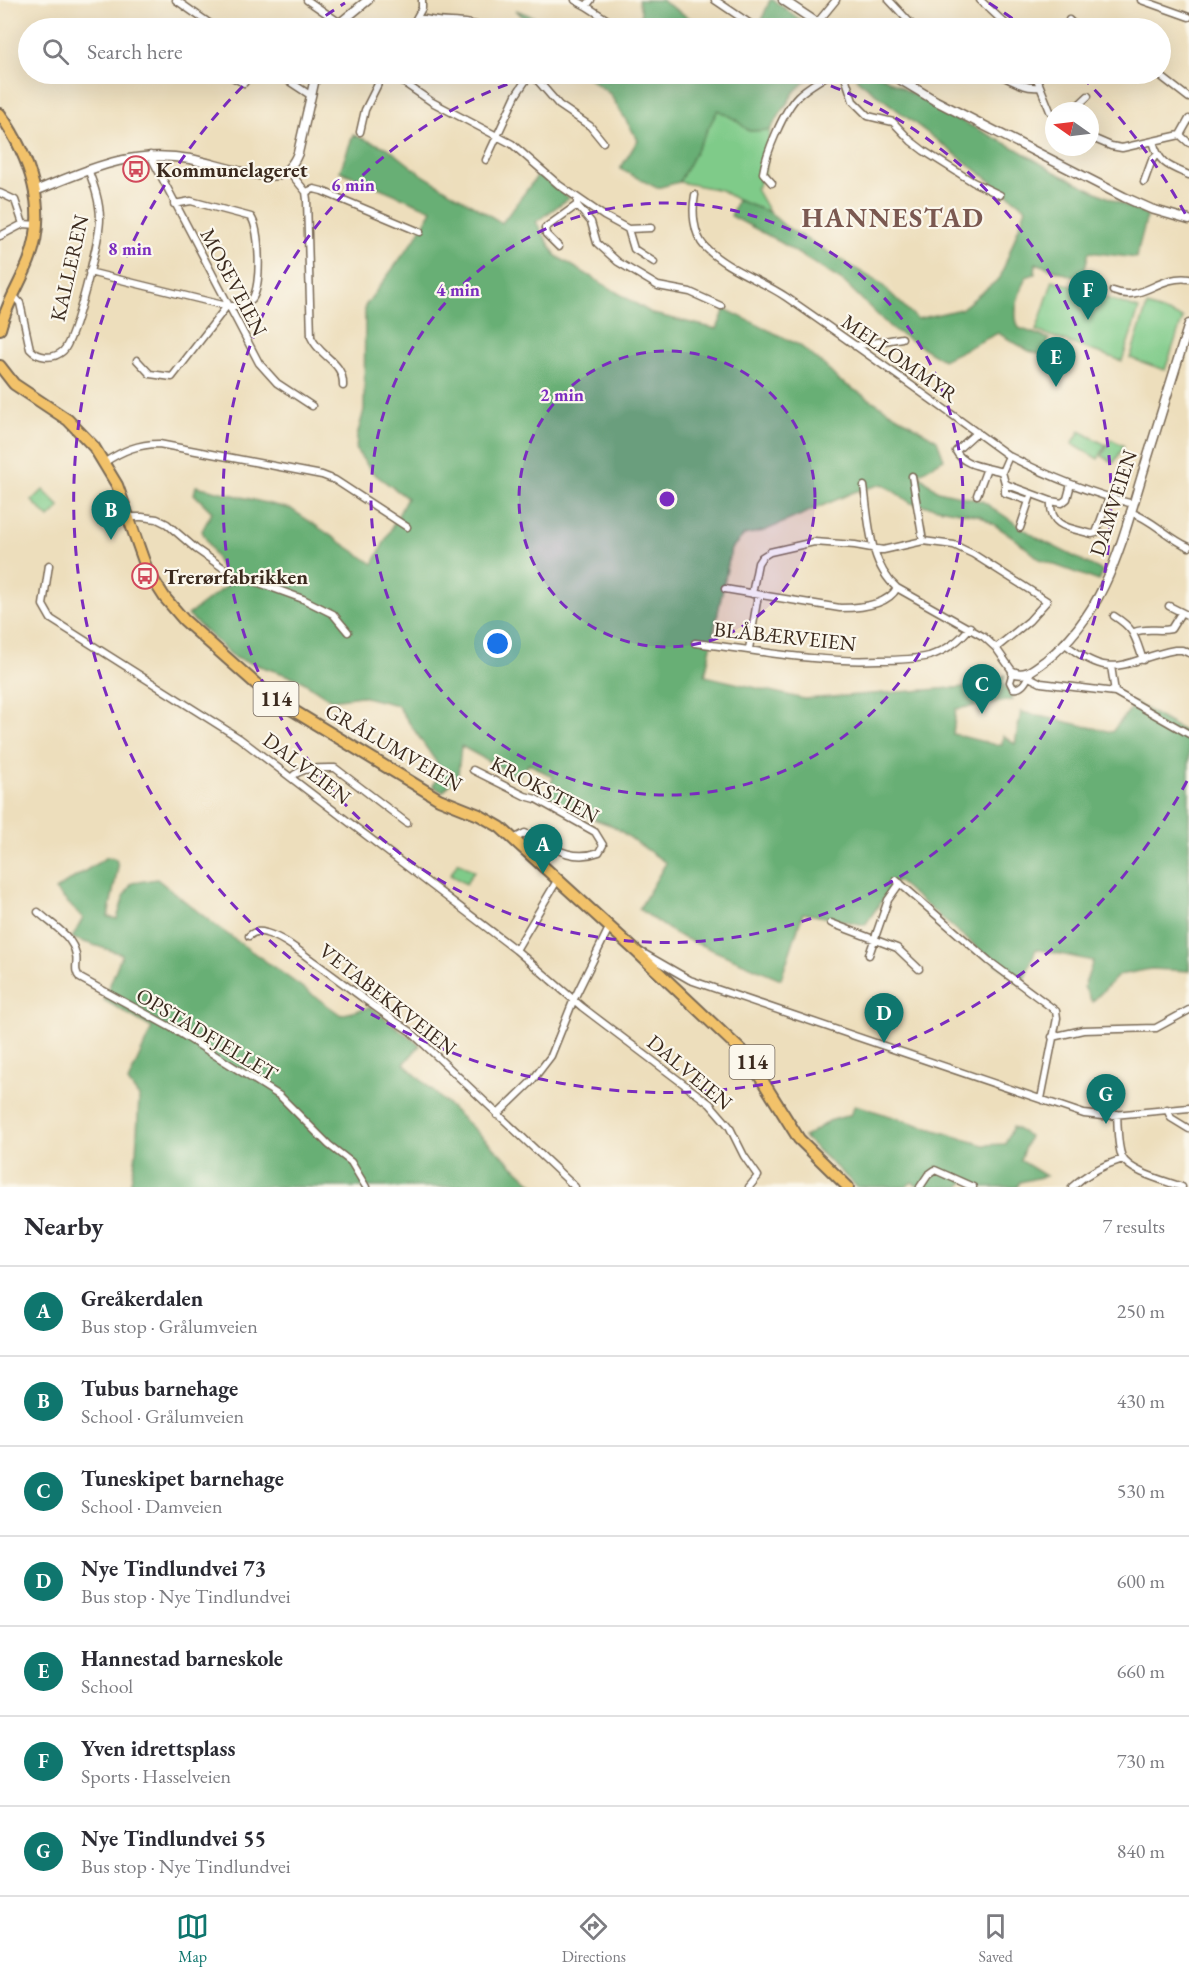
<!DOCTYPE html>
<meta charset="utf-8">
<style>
:root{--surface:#fff;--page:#f2f2f3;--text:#2b2b33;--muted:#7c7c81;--line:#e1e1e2;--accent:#0f766e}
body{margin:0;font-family:"EB Garamond",serif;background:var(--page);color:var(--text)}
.compass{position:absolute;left:1045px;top:102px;width:54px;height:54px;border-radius:50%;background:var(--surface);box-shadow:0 6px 24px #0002;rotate:284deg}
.you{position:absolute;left:498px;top:644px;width:21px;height:21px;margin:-15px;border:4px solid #fff;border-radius:50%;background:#1a73e8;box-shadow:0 0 0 9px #1a73e833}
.badge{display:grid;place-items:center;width:39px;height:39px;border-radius:50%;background:var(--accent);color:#fff;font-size:20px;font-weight:700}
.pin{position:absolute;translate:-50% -50px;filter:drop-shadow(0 2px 3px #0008)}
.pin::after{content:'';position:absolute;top:32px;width:21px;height:18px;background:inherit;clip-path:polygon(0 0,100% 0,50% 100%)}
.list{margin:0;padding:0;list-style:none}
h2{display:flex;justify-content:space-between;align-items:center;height:78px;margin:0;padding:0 24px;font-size:26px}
h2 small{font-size:20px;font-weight:400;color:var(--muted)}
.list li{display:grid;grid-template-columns:39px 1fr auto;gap:18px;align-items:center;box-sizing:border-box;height:90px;padding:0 24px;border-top:2px solid var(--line)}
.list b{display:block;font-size:22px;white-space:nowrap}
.list p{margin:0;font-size:20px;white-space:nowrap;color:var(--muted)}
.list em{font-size:20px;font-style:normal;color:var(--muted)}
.icon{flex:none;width:33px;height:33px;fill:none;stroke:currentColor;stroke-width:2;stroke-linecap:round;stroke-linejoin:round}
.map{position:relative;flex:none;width:1189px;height:1187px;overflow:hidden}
.search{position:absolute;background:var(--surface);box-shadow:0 6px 24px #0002;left:18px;right:18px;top:18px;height:66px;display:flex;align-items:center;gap:15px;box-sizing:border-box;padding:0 21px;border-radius:33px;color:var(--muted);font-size:22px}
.sheet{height:708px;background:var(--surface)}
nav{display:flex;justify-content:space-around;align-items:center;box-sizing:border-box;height:84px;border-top:2px solid var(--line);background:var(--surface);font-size:16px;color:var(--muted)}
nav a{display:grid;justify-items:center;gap:3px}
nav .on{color:var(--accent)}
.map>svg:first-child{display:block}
.green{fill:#7fcb89;stroke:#5d7a54;stroke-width:1.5}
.forest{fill:#67af75;stroke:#516c4a;stroke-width:1.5}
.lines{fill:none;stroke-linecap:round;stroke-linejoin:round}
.minor-casing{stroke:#796955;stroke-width:9}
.tertiary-casing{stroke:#796955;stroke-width:11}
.primary-casing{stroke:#796955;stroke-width:14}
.minor{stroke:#fff;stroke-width:6}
.tertiary{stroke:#fff;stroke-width:8}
.primary{stroke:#f2c26a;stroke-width:10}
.ring{fill:none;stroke:#7b2cbf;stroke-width:3;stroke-dasharray:10 8}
.labels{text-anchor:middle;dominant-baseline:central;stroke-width:4.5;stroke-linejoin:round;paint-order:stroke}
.shield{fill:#fbf7ec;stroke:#75685c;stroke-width:1.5}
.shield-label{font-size:20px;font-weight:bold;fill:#3b2a1e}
.poi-label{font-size:21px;font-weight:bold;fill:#3b2a1e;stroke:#fbf7ec;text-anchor:start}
.street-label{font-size:21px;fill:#3b2a1e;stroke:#fbf7ec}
.district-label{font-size:27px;font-weight:bold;letter-spacing:1.5px;fill:#7b5951;stroke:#fbf7ec}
.centre{fill:#7b2cbf;stroke:#fbf7ec;stroke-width:3}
.ring-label{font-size:18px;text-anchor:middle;font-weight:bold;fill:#7b2cbf;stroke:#fbf7ec;stroke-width:4.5;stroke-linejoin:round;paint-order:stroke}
</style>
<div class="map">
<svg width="1189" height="1187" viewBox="0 0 1189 1187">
<rect width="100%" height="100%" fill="#fbf7ec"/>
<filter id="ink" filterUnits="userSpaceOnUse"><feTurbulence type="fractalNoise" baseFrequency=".0167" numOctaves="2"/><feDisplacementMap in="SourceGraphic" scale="12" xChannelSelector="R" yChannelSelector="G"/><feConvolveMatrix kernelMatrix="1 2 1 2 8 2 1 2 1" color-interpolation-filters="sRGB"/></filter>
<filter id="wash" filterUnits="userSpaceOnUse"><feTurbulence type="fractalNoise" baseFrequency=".008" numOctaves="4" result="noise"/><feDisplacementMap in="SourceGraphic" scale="24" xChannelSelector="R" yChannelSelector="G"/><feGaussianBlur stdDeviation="1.35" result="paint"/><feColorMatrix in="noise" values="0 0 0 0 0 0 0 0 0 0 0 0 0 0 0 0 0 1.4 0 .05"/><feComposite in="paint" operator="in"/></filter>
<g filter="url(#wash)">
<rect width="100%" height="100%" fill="#eddebc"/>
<path class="green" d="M718 109 736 120 749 131 770 130 764 176 756 189 769 212 737 200 721 190 679 182Z
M1053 280 1139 309 1122 361 1036 331Z
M1147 306 1183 318 1165 370 1130 358Z
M1080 431 1106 445 1098 459 1072 444Z
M1111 439 1124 446 1114 463 1102 456Z
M43 490 60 507 49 518 32 501Z
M458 862 474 871 466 884 450 875Z"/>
<path class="forest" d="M638 0H661L705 28H639L641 11Z
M770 0H773L811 28H758Z
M516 10 561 28H533Z
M583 74H813L795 91 770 130 749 131 736 120 718 110 679 182 657 188 620 169 638 140 610 94Z
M854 74H878L946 113 1015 148 1055 172 1147 216 1136 258 1089 252 1082 280 1036 263 1035 274 1026 277C1020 292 1011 312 1019 328L1049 339 1044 356 1029 351 998 333 943 360 892 329 844 282 773 238 731 216 737 200 769 212 786 227 880 283 917 319 961 309 1000 278 1026 208 859 81Z
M353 135 388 148 421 174 502 223 538 175 569 198 536 222 556 256 653 314 717 329 725 309 799 345 825 366 838 380 937 440 944 459 918 474 938 491 982 501 1039 539 1103 571 1099 581 1041 560 1013 537 981 516 911 503 883 484 854 492 764 531 744 535 731 549 705 676 804 699 966 687 1005 675 1003 683 1013 700 956 709 953 734 996 745H1002L1003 736 1015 744 1021 712 1112 732 1135 703 1189 734V971L1151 969 1119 975 1092 1002 1084 987 1093 961 1036 949 1022 985 896 880 865 925 803 913 781 979 677 935 639 909 666 863 613 826 580 814 548 796 553 777 529 764 518 777 461 746 458 775 443 792 433 786 441 769 397 705 361 696 331 700 299 679 235 658 188 615 229 584 202 531 212 512 194 494 196 486 291 509 373 564 407 498 373 473 356 450 357 436 364 410 365 306 417 236 432 210 340 171Z
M107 857 116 859 118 867 108 917 117 919 124 896 132 883 157 879 216 926 341 1015 370 1007 420 1045 404 1064 536 1187H130L136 1154 139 1097 128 1082 152 1028 104 1000 122 954 72 938 83 918 55 890Z
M855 1105 983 1145 1005 1144 1013 1127 1029 1136 1020 1160 1046 1176 1020 1182 1017 1187H982L966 1180 959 1187H919L912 1182 906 1187H857L804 1137 829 1121 850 1115Z"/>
</g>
<g filter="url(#ink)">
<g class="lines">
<g class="minor-casing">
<path id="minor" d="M176 0 216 28
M307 0 340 23
M575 0 586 6
M591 0 586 6 614 24 624 27
M715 0 752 25
M889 0 915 28
M980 0 1010 28
M1141 0 1189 17
M418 17C440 25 464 19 485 28
M1069 20 1077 28
M817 23 836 0
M411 28 422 8V0
M226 74 244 83 250 74
M278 74 310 95
M391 74 432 102 512 144 559 185 604 216 628 229 651 228
M532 74 559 105 590 126 603 142
M844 74 853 101 868 116 893 122 911 141 924 151 973 182 1000 195
M998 74C1011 80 1025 89 1040 87
M1035 74 1050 111 1054 115
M1158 74 1189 98
M1072 111 1088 96
M1189 119 1180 135 1189 143
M360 132 365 110 383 74
M1090 137 1111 146 1122 148 1180 135
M1153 141C1159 164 1168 166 1189 175
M150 155 259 363 277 383 312 406
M486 160 516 95 530 74
M287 169 306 192 307 200 311 337C320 358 344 361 343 386
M1144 182 1152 160 1157 155
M772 183 763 173C766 153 784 110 798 96 807 87 819 81 829 74
M306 192 314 189 322 191 420 232
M0 193 15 200 23 224
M695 195C692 211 693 234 705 247 726 269 761 280 786 297 861 349 935 402 1009 456 1048 476 1090 493 1133 504
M577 198V205L591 222 597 243 618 262 658 286 690 292 721 306
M628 229 634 249 654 262
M0 236 23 224 38 225
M559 247 546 234 545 228 577 205
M89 272 227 306H237L252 299C262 286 260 229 251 217L191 201 174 204
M1113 291C1143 303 1157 275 1189 279
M13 295 20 303 30 349C38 358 53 360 63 351 75 340 100 237 100 219 100 202 94 185 88 169
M855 346 902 338
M137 360 150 374 172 377 227 306
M977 432 956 451C963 466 987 467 1002 472L1005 483 1008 485 1051 501 1062 503 1067 499 1071 484
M105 462C122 451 138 444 159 444L322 475 335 480 407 527
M1002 472 1009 456
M912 476 923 541
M1005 483V493L1029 501
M864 486C869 521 869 564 897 588L984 637 996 648 1013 672 1010 682 1013 688C1024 690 1027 678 1032 670
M977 495 987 468
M1051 501C1049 528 1071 528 1092 534L1096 533 1109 497
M1130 512C1152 519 1168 538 1189 547
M130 517H142L157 519 167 524 196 549 229 572 303 599 333 614 348 632
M1020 528 1030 498
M49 565 43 605 51 619 239 738 516 950 582 1007 710 1104 729 1126 744 1156 758 1176 749 1187
M725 589 840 608C859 608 887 606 897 588
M752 594 758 563 762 557 770 552 814 542 855 545 883 550 923 541 954 545 973 554 1047 601 1029 621 996 648
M1169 606 1189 616
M1114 616C1135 629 1135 637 1143 660
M1134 632C1149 627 1158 632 1171 629L1181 613
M695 643C758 650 815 663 879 660 895 660 913 660 929 656 945 651 961 640 970 627
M1065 644C1115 683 1123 660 1175 650H1182L1189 653
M749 649 758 595
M1111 666 1115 692
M1029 677 1041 683 1115 692 1189 734
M473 770 525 796 536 799 595 832 603 845 599 852C570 863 550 845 525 833L514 839
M292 777C301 767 322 768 335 768L407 823
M896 880 989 961 1056 1011 1057 1018 1041 1099
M38 912C51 924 73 936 76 955 78 964 73 970 80 978L170 1027 280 1096 329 1145 351 1162 366 1187
M831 923 897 948 919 969
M249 936C254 931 260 931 266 933 284 938 300 952 314 962 346 985 377 1010 410 1031L575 1187
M516 950 558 879
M643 953 690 980 1084 1114 1103 1116 1189 1108
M869 955 888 900 900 883
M1052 1037 1083 1030 1156 1028 1189 1010
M1167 1109 1171 1118 1189 1129
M1117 1114C1118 1127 1117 1145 1122 1157 1129 1172 1166 1181 1182 1187
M497 1115 531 1082 551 1056 574 999 607 932
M920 1187 928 1175 935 1170 973 1187
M1072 1187C1087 1173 1103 1165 1123 1159"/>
</g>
<g class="tertiary-casing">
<path id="tertiary" d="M783 0 825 28
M336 28 340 23 368 0
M891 74 936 101 1124 197 1151 209 1189 220
M35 191C88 170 131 148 190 159 212 163 256 179 276 175 287 173 294 163 298 153L316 74
M1013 672C1025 678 1035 668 1045 661 1107 613 1122 540 1144 469 1159 421 1174 373 1189 324"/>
</g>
<g class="primary-casing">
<path id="primary" d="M0 114C30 157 49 210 29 261 20 284 6 305 0 329
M0 366 14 384 68 420 94 447 117 485 147 570 165 598 184 620 255 683 281 703 439 799 479 815 500 827 637 952 747 1056 799 1139 848 1187"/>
</g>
<use href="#minor" class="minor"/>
<use href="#tertiary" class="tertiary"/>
<use href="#primary" class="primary"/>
</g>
</g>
<circle cx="667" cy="499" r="148" fill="#7b2cbf" fill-opacity=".12"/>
<g class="ring">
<circle cx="667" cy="499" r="148"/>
<circle cx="667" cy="499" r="296"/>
<path d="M797 74A444 444 0 1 1 537 74"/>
<path d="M1187 781A592 592 0 1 1 252 77M311 26A592 592 0 0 1 345 3M989 3A592 592 0 0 1 1023 26M1082 77A592 592 0 0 1 1187 217"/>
</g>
<defs>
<g id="bus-ring" transform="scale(1.35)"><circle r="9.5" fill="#fbf7ec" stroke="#d1495b" stroke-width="1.5"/><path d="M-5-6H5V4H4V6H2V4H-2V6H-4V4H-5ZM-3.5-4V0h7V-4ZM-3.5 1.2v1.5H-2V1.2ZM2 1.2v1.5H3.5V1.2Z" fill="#d1495b"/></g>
</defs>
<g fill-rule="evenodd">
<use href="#bus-ring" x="136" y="169"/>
<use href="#bus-ring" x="145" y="576"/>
</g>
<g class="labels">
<g class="shield">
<rect x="253.5" y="682" width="45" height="34" rx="4.5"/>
<rect x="729.5" y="1045" width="45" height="34" rx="4.5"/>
</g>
<g class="shield-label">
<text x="276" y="699">114</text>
<text x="752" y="1062">114</text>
</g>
<g class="poi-label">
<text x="156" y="169">Kommunelageret</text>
<text x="164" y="576">Trerørfabrikken</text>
</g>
<g class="street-label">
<text transform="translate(69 268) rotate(-77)">KALLEREN</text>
<text transform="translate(234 282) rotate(62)">MOSEVEIEN</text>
<text transform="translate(900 358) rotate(35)">MELLOMMYR</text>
<text transform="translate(1113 503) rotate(-72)">DAMVEIEN</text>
<text transform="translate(785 636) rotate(6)">BLÅBÆRVEIEN</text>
<text transform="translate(394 747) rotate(30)">GRÅLUMVEIEN</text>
<text transform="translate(307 768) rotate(37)">DALVEIEN</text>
<text transform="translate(545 789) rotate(28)">KROKSTIEN</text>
<text transform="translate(388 999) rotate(38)">VETABEKKVEIEN</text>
<text transform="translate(207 1034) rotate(31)">OPSTADFJELLET</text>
<text transform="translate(690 1072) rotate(40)">DALVEIEN</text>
</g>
<g class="district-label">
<text x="893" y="217">HANNESTAD</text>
</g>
</g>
<circle cx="667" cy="499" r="9" class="centre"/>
<g class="ring-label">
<text x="353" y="191">6 min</text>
<text x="130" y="255">8 min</text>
<text x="458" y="296">4 min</text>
<text x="562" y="401">2 min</text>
</g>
</svg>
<svg class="compass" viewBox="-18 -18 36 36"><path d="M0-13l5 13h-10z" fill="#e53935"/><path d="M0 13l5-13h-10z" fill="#7c7c81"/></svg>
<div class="you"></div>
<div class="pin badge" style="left:543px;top:874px">A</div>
<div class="pin badge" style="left:111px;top:540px">B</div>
<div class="pin badge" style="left:982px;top:714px">C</div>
<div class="pin badge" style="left:884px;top:1043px">D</div>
<div class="pin badge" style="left:1056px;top:387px">E</div>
<div class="pin badge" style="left:1088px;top:320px">F</div>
<div class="pin badge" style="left:1106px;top:1124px">G</div>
<div class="search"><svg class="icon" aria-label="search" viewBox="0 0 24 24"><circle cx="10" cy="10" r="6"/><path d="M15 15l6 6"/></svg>Search here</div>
</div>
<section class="sheet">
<h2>Nearby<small>7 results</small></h2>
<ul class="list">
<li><span class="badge">A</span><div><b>Greåkerdalen</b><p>Bus stop · Grålumveien</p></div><em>250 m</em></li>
<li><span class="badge">B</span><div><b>Tubus barnehage</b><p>School · Grålumveien</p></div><em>430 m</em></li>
<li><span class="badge">C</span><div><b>Tuneskipet barnehage</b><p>School · Damveien</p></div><em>530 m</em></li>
<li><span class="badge">D</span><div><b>Nye Tindlundvei 73</b><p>Bus stop · Nye Tindlundvei</p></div><em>600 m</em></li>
<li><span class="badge">E</span><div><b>Hannestad barneskole</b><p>School</p></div><em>660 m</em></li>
<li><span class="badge">F</span><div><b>Yven idrettsplass</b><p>Sports · Hasselveien</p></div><em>730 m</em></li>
<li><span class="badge">G</span><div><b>Nye Tindlundvei 55</b><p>Bus stop · Nye Tindlundvei</p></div><em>840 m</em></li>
</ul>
</section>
<nav>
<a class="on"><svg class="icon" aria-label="map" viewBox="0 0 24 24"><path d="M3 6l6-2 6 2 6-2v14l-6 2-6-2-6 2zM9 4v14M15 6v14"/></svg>Map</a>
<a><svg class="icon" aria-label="directions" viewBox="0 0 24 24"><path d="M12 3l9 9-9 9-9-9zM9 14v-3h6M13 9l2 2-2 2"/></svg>Directions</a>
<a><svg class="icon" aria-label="saved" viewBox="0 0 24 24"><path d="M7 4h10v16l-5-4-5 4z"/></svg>Saved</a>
</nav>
